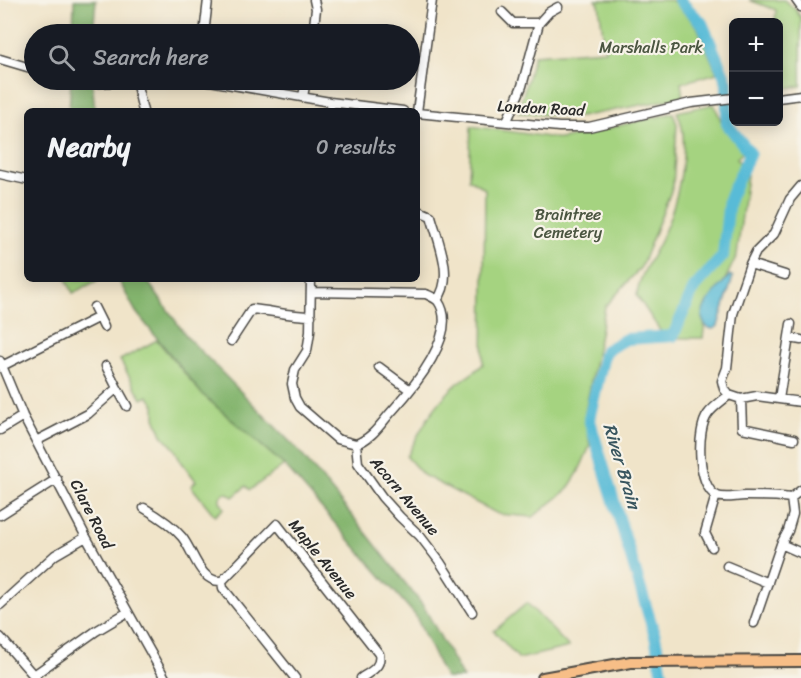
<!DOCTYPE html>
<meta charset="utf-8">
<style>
:root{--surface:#171b24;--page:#242831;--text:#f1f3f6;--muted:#9ea1a6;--line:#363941}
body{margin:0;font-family:Sriracha,sans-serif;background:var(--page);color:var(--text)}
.controls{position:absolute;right:18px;top:18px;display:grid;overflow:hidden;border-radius:9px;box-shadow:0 3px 15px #0003}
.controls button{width:54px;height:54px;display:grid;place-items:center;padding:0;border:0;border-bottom:2px solid var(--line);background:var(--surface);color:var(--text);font:30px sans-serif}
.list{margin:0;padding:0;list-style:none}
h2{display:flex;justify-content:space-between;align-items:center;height:78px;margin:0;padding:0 24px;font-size:26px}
h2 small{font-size:20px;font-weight:400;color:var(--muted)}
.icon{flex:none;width:33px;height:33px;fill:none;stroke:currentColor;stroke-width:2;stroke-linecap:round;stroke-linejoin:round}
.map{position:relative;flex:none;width:801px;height:678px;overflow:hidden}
.search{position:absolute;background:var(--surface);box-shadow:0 3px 15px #0003;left:24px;top:24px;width:396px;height:66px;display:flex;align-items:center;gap:15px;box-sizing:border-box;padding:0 21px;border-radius:33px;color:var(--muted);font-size:22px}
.panel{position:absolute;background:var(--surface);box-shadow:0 3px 15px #0003;left:24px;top:108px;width:396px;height:174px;border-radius:9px}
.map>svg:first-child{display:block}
.green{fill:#a5d380;stroke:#687f56;stroke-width:1.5}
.forest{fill:#84b56e;stroke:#58704c;stroke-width:1.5}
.water{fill:#59bbd7;stroke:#427381;stroke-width:1.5}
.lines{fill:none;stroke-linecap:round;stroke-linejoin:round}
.river{stroke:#59bbd7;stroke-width:12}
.minor-casing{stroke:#494743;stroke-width:11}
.major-casing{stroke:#494743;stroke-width:14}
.minor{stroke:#fff;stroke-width:8}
.major{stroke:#f7be87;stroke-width:10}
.labels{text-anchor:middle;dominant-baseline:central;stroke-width:4.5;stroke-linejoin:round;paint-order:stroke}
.park-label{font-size:16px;fill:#4a5540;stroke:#f7f3e8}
.street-label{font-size:16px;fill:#2b2b2b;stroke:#f7f3e8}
.water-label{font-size:18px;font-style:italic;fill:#39565f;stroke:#f7f3e8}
</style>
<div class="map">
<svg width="801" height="678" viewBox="0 0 801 678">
<rect width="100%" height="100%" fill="#f7f3e8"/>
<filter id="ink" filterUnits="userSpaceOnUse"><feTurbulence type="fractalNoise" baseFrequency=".0167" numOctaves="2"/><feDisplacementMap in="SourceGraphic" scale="12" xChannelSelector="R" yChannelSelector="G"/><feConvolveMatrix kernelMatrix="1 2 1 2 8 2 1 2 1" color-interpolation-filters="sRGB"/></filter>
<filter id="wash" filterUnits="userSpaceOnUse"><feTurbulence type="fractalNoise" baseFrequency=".008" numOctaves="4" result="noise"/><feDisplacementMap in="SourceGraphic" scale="24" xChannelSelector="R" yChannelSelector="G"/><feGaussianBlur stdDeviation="1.35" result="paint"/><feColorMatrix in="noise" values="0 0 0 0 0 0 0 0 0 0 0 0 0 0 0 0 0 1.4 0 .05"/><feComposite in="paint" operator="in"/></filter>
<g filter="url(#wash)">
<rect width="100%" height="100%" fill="#f0e4c9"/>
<path class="green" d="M596 0H672L697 26 717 73 681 83 683 97 579 117 518 113 534 55 605 50 599 4Z
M749 0H784L796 10 801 18V86L779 89 778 22H775L776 10Z
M714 104 724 127 744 151 737 158 747 175 737 255 705 321 703 338H665L637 296C639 274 653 257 662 237 676 207 693 143 677 112Z
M673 113 677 124 673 186 641 267 605 307 585 413 590 446 578 473 567 490 533 517 498 514 423 475 407 457C420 430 434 404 457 384 466 377 476 372 483 364L485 189 469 179 471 126 562 139Z
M66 279H100L73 293Z
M157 340 202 394 284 465 250 490 246 486 233 497 227 493H224C217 498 220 502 224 508L215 516 191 486 196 481 181 461 174 448 162 435 155 417V405L148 396 142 399 120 360Z
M527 603 569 647 519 659 494 631Z"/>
<path class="forest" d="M74 0H96L93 34H73Z
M71 80H92L95 111H69Z
M118 279H146L187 337 298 450 364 530 424 607 463 678H445L415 615 284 465 202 394 136 312Z"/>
<path class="water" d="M730 275 733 277 718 326 714 329 708 328C705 325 701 321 702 315 703 303 722 284 730 275Z"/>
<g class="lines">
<path class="river" d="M663 678 655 636 589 419 605 351 626 339 673 336 694 288 723 256 729 199 750 153 727 124V82L702 23 679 0"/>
</g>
</g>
<g filter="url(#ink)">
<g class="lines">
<g class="minor-casing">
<path id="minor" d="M796 0 801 7
M502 12 513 23H539
M204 34 208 0
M313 34 316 9 314 0
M0 59 34 69
M75 80 98 83 155 80
M204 80 330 102 403 111
M136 81 143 111
M303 97 306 80
M778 98 801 95
M330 111V102
M417 112 432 0
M417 113 559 127H589L691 103 734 98
M507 121 522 86 539 23 549 12 558 7
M0 174 27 180
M417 210 431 216C438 241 455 278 437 300
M750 264 785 275
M311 279 310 332 307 351 295 370 292 384 295 398 300 407 337 439 356 444C373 438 381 423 393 410 413 388 460 333 438 301 435 298 430 296 426 294L312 292
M94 307 104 327
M789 338 801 340
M231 341 252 309C272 311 291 316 311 316
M0 361 23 416 86 537 165 678
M2 366 99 317
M106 366 117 388
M379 367 410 390
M729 395 724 389 722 381 727 368 733 314 750 264 756 252 774 234 790 199 801 186
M741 399 742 428 794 439
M779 399 791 324
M801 402 757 396 741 399 729 395C722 401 713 407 708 414 696 429 697 487 717 496 725 499 736 496 745 496 761 496 776 496 791 498L801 490
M0 430 23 416
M36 441 88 414 117 388 127 406
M356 444 358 463 382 497 400 517 420 536 440 562 472 612
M144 508C158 516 172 525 182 537 194 552 200 583 222 581
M0 515 57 479
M781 544 801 553
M712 547 705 533 716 495
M727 566 768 583
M0 605 55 555 86 537
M754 623 781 544 788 531 793 514 791 498
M0 637 36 678
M34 675 96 631 128 612
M295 678 223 588 222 581 277 524 379 654C382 667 370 672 361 678"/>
</g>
<g class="major-casing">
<path id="major" d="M543 678 631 662 801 661"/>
</g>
<use href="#minor" class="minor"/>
<use href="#major" class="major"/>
</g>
</g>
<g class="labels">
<g class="park-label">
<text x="651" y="47">Marshalls Park</text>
<text x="568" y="214">Braintree<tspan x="568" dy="18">Cemetery</tspan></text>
</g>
<g class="street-label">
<text transform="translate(541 108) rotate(3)">London Road</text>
<text transform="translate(405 496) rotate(50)">Acorn Avenue</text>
<text transform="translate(92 514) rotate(63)">Clare Road</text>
<text transform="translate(323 559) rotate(51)">Maple Avenue</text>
</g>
<g class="water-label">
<text transform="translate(622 466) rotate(73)">River Brain</text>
</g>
</g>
</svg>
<div class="controls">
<button>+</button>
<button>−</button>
</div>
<div class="search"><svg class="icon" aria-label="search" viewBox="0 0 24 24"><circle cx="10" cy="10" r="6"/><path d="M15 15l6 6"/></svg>Search here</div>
<section class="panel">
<h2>Nearby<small>0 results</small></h2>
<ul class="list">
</ul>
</section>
</div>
